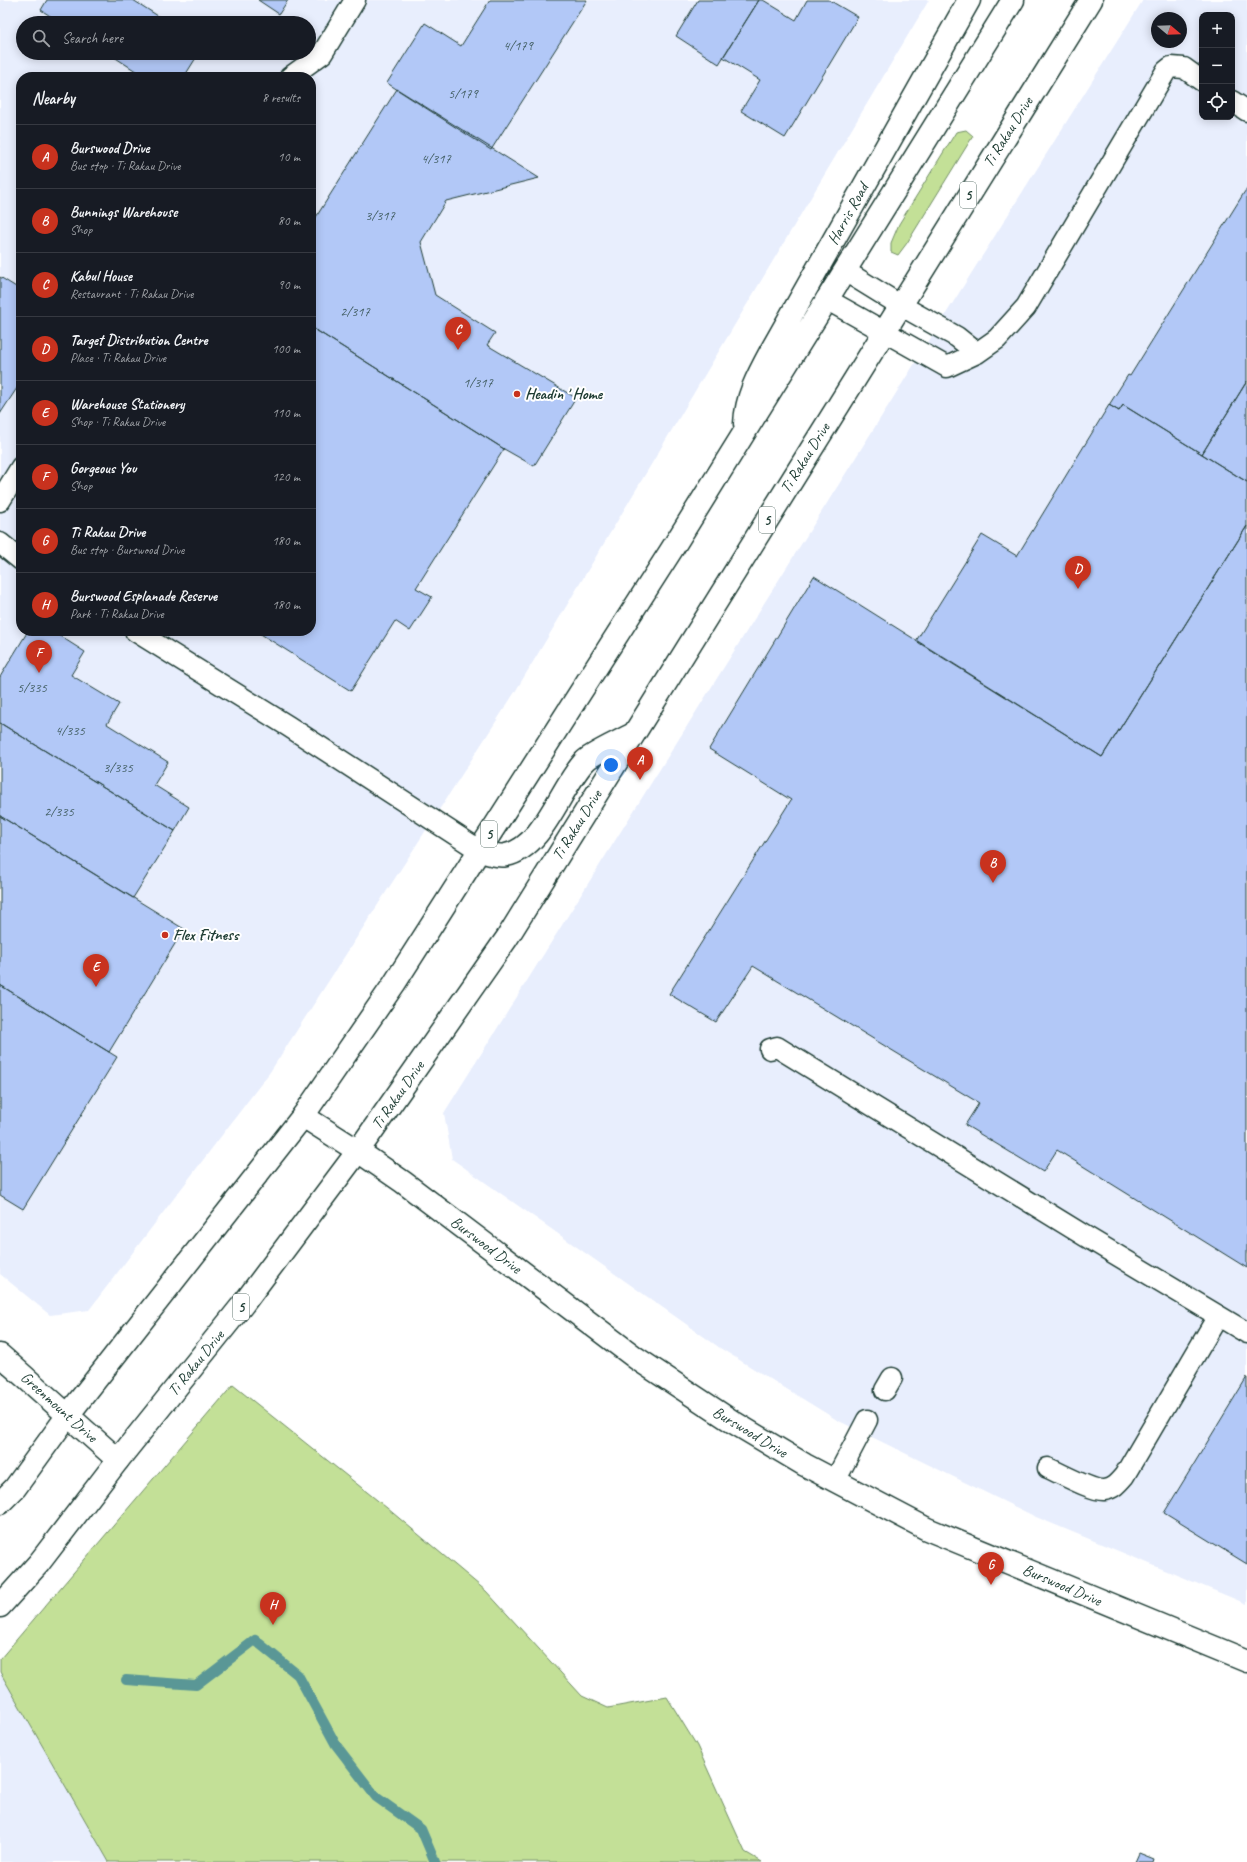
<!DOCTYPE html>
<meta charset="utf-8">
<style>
:root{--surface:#171b24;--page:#242831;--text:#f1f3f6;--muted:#9ea1a6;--line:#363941;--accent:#c8321e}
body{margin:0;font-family:Caveat,sans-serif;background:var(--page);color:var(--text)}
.controls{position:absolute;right:12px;top:12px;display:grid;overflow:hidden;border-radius:8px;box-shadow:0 2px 10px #0003}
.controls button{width:36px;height:36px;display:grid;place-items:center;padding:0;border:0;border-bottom:1px solid var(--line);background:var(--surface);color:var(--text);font:20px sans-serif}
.compass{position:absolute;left:1151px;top:12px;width:36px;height:36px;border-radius:50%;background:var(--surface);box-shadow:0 2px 10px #0003;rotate:109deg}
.you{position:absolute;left:611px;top:765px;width:14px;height:14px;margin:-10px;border:3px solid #fff;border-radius:50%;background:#1a73e8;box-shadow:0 0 0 6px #1a73e833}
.badge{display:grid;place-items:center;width:26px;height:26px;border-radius:50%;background:var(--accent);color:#fff;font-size:13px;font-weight:700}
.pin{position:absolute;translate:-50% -33px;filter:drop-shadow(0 1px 2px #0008)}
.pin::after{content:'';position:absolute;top:21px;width:14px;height:12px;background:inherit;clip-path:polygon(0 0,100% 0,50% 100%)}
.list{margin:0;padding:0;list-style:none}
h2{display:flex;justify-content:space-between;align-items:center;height:52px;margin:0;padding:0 16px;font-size:17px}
h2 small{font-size:13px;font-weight:400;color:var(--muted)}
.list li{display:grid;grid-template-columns:26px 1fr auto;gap:12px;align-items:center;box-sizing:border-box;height:64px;padding:0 16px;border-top:1px solid var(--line)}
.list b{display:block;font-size:15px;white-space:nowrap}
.list p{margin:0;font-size:13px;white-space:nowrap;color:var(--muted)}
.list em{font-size:13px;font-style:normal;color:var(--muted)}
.icon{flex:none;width:22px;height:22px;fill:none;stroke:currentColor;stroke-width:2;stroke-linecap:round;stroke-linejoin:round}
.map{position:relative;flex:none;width:1247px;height:1862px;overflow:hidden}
.search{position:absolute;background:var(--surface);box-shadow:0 2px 10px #0003;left:16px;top:16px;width:300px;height:44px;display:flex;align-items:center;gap:10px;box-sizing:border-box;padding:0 14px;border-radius:22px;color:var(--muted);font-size:15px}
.panel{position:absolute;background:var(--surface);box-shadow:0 2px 10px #0003;left:16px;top:72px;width:300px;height:564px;border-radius:16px}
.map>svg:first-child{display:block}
.built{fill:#e8eefd;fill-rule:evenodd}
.green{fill:#c3e097;stroke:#718e66}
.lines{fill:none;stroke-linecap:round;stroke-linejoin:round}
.stream{stroke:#5a9796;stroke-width:10}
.building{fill:#b2c8f7;stroke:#1f3d34}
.lane-casing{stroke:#1f3d34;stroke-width:23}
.secondary-casing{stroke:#1f3d34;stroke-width:25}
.primary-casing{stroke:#1f3d34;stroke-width:25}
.lane{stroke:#fff;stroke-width:20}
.secondary{stroke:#fff;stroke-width:22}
.primary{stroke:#fff;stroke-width:22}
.poi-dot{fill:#c8321e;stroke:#fff;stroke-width:1.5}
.labels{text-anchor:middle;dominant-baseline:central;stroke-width:4;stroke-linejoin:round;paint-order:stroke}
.number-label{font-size:14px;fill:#446065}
.shield{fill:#fff;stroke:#627771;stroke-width:1}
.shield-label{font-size:15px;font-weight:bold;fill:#1f3d34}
.street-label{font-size:16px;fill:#1f3d34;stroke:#fff}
.poi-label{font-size:16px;font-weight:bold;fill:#1f3d34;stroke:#fff;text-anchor:start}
</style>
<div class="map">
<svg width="1247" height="1862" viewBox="0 0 1247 1862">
<rect width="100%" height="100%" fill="#fff"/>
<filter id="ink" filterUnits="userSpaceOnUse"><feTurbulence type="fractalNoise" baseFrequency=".025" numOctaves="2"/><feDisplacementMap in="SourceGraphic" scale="8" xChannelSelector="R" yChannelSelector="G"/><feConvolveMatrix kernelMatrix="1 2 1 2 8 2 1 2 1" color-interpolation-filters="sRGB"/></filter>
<g filter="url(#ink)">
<path class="built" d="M0 0H929L515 692 270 1072 89 1310 50 1315 0 1274ZM23 23H309V53H23ZM21 77H311V631H21Z
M1143 0H1247V1604L1036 1517 837 1420 720 1348 452 1159 444 1113ZM1202 15H1232V117H1202ZM1157 18H1181V42H1157Z
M0 1672 109 1862H0Z"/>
<path class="green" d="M966 130 973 136 907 243 898 255 891 252V243L899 224 956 132Z
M233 1385 387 1508 486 1591 582 1696 608 1708 667 1697 697 1746 745 1852 762 1862H109L0 1672V1659Z"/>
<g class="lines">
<path class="stream" d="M126 1680 196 1685 255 1640 298 1675 336 1745 376 1797 421 1829 435 1862"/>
</g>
<path class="building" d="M47 0H133L169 23H61L41 10Z
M258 0H288L279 14Z
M490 0H587L491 150 387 83 425 23 461 46Z
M698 0H759L719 64 676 36Z
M759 0H763L796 20 807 0H829L858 17 785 138 741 111 760 80 723 57Z
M108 53H199L184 77H145Z
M397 89 539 178 446 201 421 242 435 295 495 333 487 345 576 398 534 466 504 449 311 327V225Z
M1247 188V381L1202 454 1123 405 1119 411 1109 405 1128 375 1130 376Z
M0 277 21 290V382L0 414Z
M311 327 504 449 416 588 432 597 410 631 395 621 351 691 256 631H311Z
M1247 381V482L1202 454Z
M1109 405 1119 411 1123 405 1247 482V526L1102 757 916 641 982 535 1017 556Z
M1247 526V1268L1057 1150 1043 1172 965 1125 979 1103 753 966 716 1022 669 994 791 800 709 749 814 576 1102 757Z
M28 631H52L85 652 71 675 119 704 107 724 168 762 154 785 189 807 175 831 0 723V677Z
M0 723 175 831 133 898 0 816Z
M0 816 184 929 109 1052 0 985Z
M0 985 117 1057 23 1209 0 1195Z
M1247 1377V1564L1164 1513Z
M1139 1853 1154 1859 1153 1862H1135Z"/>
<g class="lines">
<g class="lane-casing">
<path id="lane" d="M290 77 322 54 355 0
M1232 101 1247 111
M845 271 900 305 957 337 977 353
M826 299 947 367 977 353 997 339 1026 307 1166 71 1171 67 1184 68 1202 81
M0 501 21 467
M0 543 21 560
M135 631 288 726 479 850
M770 1049 777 1047 785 1052 1085 1236 1247 1333
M885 1390 892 1378
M1048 1468C1060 1473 1092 1491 1104 1490 1113 1489 1118 1483 1124 1476L1218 1316
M835 1481 867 1420"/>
</g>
<g class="secondary-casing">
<path id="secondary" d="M303 1116 358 1151 403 1182 636 1358 733 1422 805 1465 927 1529 1247 1661
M0 1355 118 1460"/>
</g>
<g class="primary-casing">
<path id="primary" d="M745 424C746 397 758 375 771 351L969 0
M479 850C487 853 498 857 506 855 544 847 560 787 585 761 591 754 623 740 633 734
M0 1503 15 1488 68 1415 303 1116 394 984 672 549 1013 0
M0 1606 39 1563 118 1460 244 1303 358 1151 507 938 1091 0"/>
</g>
<use href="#lane" class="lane"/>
<use href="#secondary" class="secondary"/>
<use href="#primary" class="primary"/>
</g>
</g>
<g class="poi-dot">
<circle cx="517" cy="394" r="4"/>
<circle cx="165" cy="935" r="4"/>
</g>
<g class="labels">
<g class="number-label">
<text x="518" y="45">4/179</text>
<text x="463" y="93">5/179</text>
<text x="436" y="158">4/317</text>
<text x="380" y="215">3/317</text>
<text x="355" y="311">2/317</text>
<text x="478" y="382">1/317</text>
<text x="32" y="687">5/335</text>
<text x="70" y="730">4/335</text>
<text x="118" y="767">3/335</text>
<text x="59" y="811">2/335</text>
</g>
<g class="shield">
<rect x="960" y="182" width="16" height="26" rx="3"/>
<rect x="759" y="507" width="16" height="26" rx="3"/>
<rect x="481" y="821" width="16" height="26" rx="3"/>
<rect x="233" y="1294" width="16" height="26" rx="3"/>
</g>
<g class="shield-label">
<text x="968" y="195">5</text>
<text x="767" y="520">5</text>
<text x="489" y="834">5</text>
<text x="241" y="1307">5</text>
</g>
<g class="street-label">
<text transform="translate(1008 132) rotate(-58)">Ti Rakau Drive</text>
<text transform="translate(848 214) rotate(-61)">Harris Road</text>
<text transform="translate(805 458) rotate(-58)">Ti Rakau Drive</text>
<text transform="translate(577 825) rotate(-58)">Ti Rakau Drive</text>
<text transform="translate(398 1095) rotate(-55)">Ti Rakau Drive</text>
<text transform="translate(486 1245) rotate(37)">Burswood Drive</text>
<text transform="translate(196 1363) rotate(-51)">Ti Rakau Drive</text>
<text transform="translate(59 1407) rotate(42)">Greenmount Drive</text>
<text transform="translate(750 1432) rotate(31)">Burswood Drive</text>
<text transform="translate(1062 1585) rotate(23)">Burswood Drive</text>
</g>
<g class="poi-label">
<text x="525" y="394">Headin ' Home</text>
<text x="173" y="935">Flex Fitness</text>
</g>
</g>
</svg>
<div class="controls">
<button>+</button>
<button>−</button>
<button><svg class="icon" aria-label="locate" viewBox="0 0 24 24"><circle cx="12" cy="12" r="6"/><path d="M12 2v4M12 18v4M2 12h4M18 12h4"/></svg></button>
</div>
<svg class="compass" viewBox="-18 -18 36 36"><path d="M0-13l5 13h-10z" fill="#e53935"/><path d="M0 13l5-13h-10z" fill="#9ea1a6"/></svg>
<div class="you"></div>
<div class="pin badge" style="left:640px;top:780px">A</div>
<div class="pin badge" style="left:993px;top:883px">B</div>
<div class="pin badge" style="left:458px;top:350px">C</div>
<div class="pin badge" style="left:1078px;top:589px">D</div>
<div class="pin badge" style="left:96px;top:987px">E</div>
<div class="pin badge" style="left:39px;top:673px">F</div>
<div class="pin badge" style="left:991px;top:1585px">G</div>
<div class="pin badge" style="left:273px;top:1625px">H</div>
<div class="search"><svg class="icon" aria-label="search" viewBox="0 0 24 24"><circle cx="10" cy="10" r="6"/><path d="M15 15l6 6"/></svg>Search here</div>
<section class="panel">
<h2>Nearby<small>8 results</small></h2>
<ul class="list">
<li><span class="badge">A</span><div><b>Burswood Drive</b><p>Bus stop · Ti Rakau Drive</p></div><em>10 m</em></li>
<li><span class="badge">B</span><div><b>Bunnings Warehouse</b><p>Shop</p></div><em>80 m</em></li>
<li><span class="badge">C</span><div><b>Kabul House</b><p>Restaurant · Ti Rakau Drive</p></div><em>90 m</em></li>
<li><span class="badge">D</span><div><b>Target Distribution Centre</b><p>Place · Ti Rakau Drive</p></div><em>100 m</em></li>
<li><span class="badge">E</span><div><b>Warehouse Stationery</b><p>Shop · Ti Rakau Drive</p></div><em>110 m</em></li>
<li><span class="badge">F</span><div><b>Gorgeous You</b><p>Shop</p></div><em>120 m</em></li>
<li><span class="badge">G</span><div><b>Ti Rakau Drive</b><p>Bus stop · Burswood Drive</p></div><em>180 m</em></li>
<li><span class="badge">H</span><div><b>Burswood Esplanade Reserve</b><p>Park · Ti Rakau Drive</p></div><em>180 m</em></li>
</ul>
</section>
</div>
